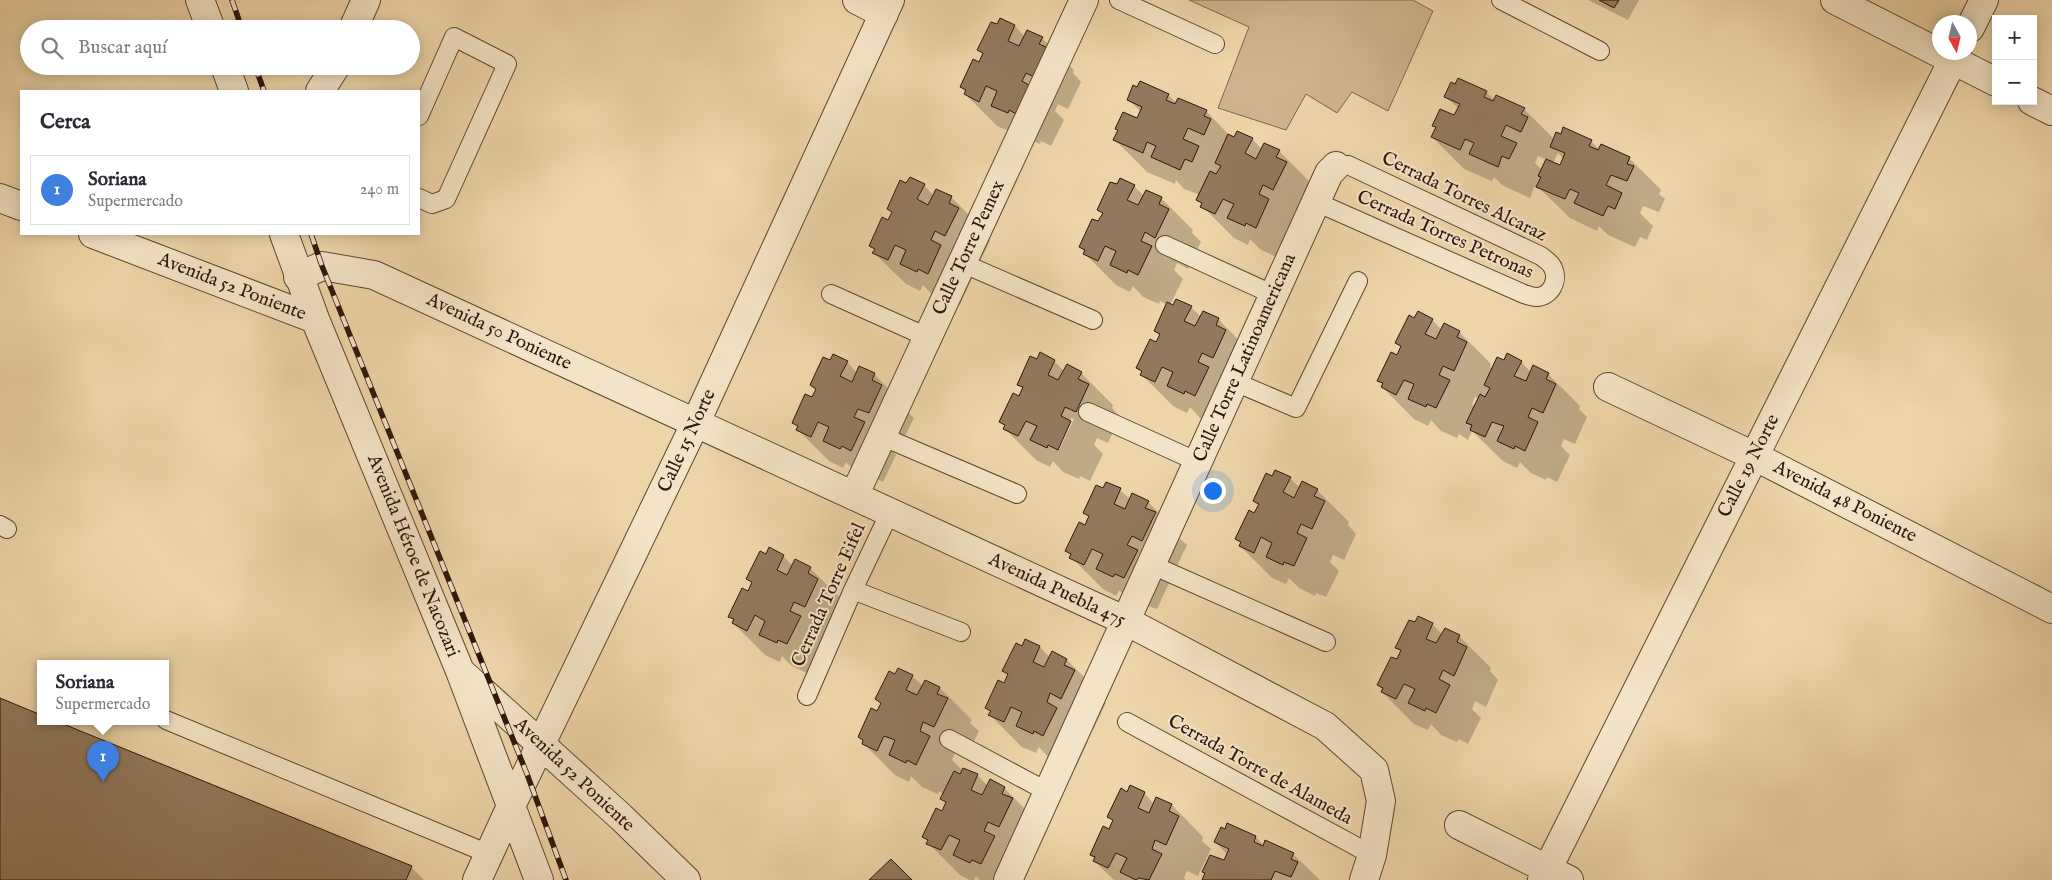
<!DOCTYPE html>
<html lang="es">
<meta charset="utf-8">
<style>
:root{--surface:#fff;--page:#f2f2f3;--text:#2b2b33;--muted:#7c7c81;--line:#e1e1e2;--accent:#8f2418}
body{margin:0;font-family:"IM FELL English",serif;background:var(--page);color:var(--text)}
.controls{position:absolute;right:15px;top:15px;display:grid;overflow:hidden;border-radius:0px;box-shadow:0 2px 12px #0003}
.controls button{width:45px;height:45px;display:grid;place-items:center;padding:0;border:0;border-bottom:1px solid var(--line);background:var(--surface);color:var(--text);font:25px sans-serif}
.compass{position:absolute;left:1932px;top:15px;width:45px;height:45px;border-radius:50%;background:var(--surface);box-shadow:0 2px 12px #0003;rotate:172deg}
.you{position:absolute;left:1212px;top:490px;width:18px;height:18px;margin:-12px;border:4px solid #fff;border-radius:50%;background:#1a73e8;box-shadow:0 0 0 8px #1a73e833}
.badge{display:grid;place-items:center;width:32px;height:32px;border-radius:50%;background:var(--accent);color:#fff;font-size:16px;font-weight:700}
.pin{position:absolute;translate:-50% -41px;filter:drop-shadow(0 1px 2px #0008)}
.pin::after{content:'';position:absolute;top:26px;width:18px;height:15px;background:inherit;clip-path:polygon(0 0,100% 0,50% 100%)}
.popup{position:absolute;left:37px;top:660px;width:132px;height:65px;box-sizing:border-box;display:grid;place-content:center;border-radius:0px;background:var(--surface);filter:drop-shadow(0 1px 4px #0005);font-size:16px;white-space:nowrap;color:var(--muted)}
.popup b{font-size:19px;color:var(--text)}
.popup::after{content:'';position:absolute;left:50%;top:100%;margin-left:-10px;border:10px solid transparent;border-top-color:var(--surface)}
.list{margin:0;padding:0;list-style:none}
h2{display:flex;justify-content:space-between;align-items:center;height:65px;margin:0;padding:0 20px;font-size:21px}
h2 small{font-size:16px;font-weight:400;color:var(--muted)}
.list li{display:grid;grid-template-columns:32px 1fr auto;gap:15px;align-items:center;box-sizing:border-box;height:70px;margin:0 10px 10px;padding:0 10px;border:1px solid var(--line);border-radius:0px}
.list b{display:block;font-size:19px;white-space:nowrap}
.list p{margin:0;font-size:16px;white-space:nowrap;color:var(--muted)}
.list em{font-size:16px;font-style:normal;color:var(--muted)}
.icon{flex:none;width:28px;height:28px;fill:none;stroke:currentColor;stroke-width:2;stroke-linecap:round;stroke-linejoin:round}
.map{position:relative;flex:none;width:2052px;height:880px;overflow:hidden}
.search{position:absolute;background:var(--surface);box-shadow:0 2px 12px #0003;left:20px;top:20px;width:400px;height:55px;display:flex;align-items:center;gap:12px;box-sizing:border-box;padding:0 18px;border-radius:28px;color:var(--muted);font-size:19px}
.panel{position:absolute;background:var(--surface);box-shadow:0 2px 12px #0003;left:20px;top:90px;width:400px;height:145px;border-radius:0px}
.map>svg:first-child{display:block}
.green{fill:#ceb48e;stroke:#7e644c}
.shadow{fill:#0003;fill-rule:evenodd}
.building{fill:#92795d;stroke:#2f150b}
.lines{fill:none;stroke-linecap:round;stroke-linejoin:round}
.lane-casing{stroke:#5f4532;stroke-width:20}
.street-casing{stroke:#5f4532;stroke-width:30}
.lane{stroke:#f4e4c7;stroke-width:18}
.street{stroke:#f4e4c7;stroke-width:28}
.rail-casing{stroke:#2f150b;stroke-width:5.5}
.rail{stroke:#f4e4c7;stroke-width:4;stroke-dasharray:11;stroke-linecap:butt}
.labels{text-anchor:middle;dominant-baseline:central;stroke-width:4;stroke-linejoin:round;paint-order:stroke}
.street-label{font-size:19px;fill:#2f150b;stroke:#f4e4c7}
</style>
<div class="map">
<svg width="2052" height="880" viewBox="0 0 2052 880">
<rect width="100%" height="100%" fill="#eed5a9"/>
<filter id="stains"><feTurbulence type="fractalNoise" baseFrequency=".004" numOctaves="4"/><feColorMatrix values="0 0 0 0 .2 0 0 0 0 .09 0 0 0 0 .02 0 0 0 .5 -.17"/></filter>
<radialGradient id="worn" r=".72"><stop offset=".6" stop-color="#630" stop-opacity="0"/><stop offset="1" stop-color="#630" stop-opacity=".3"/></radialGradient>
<path class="green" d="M1189 0H1413L1433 11 1388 111 1352 92 1337 113 1306 94 1286 130 1218 108 1249 27Z"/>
<path class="shadow" d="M1588 0H1639L1628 20Z
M1001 20 1015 26 1025 37 1042 38 1074 70 1073 73 1081 82 1068 109 1058 104 1055 111 1064 120 1051 146 1041 141 1040 144 997 126 965 94 966 92 961 87 980 63 984 54 979 50Z
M1486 92 1495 100 1524 109 1554 139 1591 141 1600 150 1629 158 1661 190 1659 194 1665 199 1659 212 1643 206 1640 213 1653 226 1647 240 1640 237 1635 247 1608 235 1599 226 1597 231 1570 218 1541 190 1534 187 1530 198 1502 185 1494 177 1492 181 1464 169 1432 137 1436 129 1434 126 1455 117 1459 109 1446 97ZM1558 153 1564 159 1561 166 1553 163ZM1538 156 1547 160 1542 170 1535 163Z
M1168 95 1177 103 1206 111 1232 138 1252 139 1262 149 1279 151 1311 183 1277 257 1261 250 1250 239 1248 245 1234 238 1202 206 1203 205 1198 200 1200 195 1184 189 1176 180 1175 184 1147 172 1115 140 1119 131 1116 129 1138 120 1141 112 1128 99Z
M907 185H924L934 196 951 197 983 229 981 232 990 241 977 267 964 270 972 278 960 305 933 296 923 285 920 291 906 284 874 253 875 250 870 246 893 213 888 209Z
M1134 186 1144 196 1161 198 1193 230 1192 233 1201 242 1188 269 1177 263 1174 270 1183 279 1170 305 1191 307 1201 317 1218 319 1250 351 1216 425 1200 418 1190 407 1187 413 1173 406 1141 374 1142 372 1137 368 1160 336 1155 331 1168 305 1160 301 1159 304 1143 297 1133 286 1130 292 1116 285 1084 253 1085 252 1080 247 1103 214 1098 209Z
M1415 319 1432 320 1442 330 1459 332 1491 364 1490 367 1493 369 1504 361 1521 362 1531 372 1548 374 1580 406 1579 409 1587 417 1575 444 1564 439 1561 446 1570 455 1557 482 1547 477 1546 480 1531 473 1520 462 1517 468 1503 461 1472 431 1468 440 1459 434 1457 438 1441 431 1431 420 1428 426 1414 419 1382 387 1383 385 1378 380 1397 356 1402 348 1397 343ZM1475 397 1479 399 1475 407 1472 404Z
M1037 360 1054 361 1064 371 1081 373 1113 405 1112 408 1120 417 1108 443 1097 438 1094 445 1103 454 1090 481 1080 476 1079 479 1063 472 1053 461 1050 467 1036 460 1004 428 1005 426 1000 421 1023 389 1018 384ZM1071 418 1074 419 1059 450 1057 448Z
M830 362H847L857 373 874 374 906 406 905 409 914 418 901 444 887 446 896 455 883 482 874 477 856 473 846 462 843 468 829 461 798 430V428L794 423 812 399 816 390 811 385Z
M1273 478H1290L1300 488 1317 490 1349 522 1348 525 1356 534 1344 560 1333 555 1330 562 1339 571 1326 597 1316 593 1315 596 1299 588 1289 578 1286 584 1272 578 1240 546 1241 544 1236 539 1255 515 1259 506 1254 501Z
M1103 490H1120L1131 500 1148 502 1180 534 1178 537 1187 545 1174 572 1160 574 1169 583 1157 609 1130 600 1119 590 1116 596 1103 589 1071 557 1072 555 1067 551 1086 527 1090 518 1084 513Z
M766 556H783L793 566 810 568 842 600 809 674 792 666 782 656 780 662 765 655 733 623 734 621 730 616 753 584 748 579Z
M1416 624H1432L1442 634 1459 636 1491 668 1490 671 1498 680 1486 707 1475 701 1472 709 1481 718 1468 744 1459 739 1457 742 1441 735 1431 724 1428 730 1414 724 1382 692 1383 690 1378 685 1397 661 1401 652 1397 647Z
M1026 641 1040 647 1050 658 1053 652 1067 660 1099 692 1097 695 1106 703 1093 730 1083 724 1079 732 1088 741 1076 767 1049 758 1039 747 1036 753 1022 747 990 715 991 713 986 708 1005 684 1009 676 1004 671Z
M896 675 912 676 923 686 940 688 972 720 970 723 979 731 966 758 955 753 952 760 963 771 977 775 988 786 1004 788 1036 820 1021 880H980L976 876 974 880H970L960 875 928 843 929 841 924 837 942 813 947 804 942 799 944 794 939 791 938 794 922 787 911 776 909 782 895 775 863 743 864 741 859 737 882 704 877 699Z
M0 699 41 721H52L411 867 424 880H0Z
M1130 787 1144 793 1154 804 1157 799 1172 805 1203 837 1202 841 1211 849 1198 876 1187 871 1184 878 1186 880H1114L1094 861 1095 859 1091 854 1109 831 1114 822 1109 817 1127 794Z
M1228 825 1256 837 1264 846 1293 854 1320 880H1203L1206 874 1204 872 1225 862 1228 855 1215 842 1225 831Z"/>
<path class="building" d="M1599 0H1619L1614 8Z
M1000 18 1015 25 1008 41 1019 46 1027 30 1043 37 1039 44 1050 49 1036 78 1026 73 1022 81 1032 87 1018 115 1009 110 1008 113 991 106 997 91 986 86 979 102 964 94 966 90 960 87 973 59 979 62 983 53 977 50 991 22 997 24Z
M1458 78 1487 91 1484 97 1493 101 1496 95 1525 108 1521 114 1528 117 1521 132 1506 125 1501 136 1517 143 1509 159 1502 156 1498 167 1469 154 1474 143 1465 139 1460 150 1431 137 1436 127 1432 126 1440 109 1454 115 1460 104 1444 97 1451 82 1455 84Z
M1140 81 1169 94 1166 100 1175 104 1178 98 1207 110 1204 116 1211 119 1204 135 1188 128 1183 139 1199 146 1192 162 1185 159 1180 170 1151 157 1156 146 1147 142 1143 153 1113 140 1118 130 1115 129 1123 112 1137 118 1142 107 1127 100 1133 85 1137 87Z
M1563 127 1592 140 1589 146 1598 150 1601 144 1630 157 1627 164 1634 166 1627 181 1611 175 1606 185 1622 193 1615 209 1608 206 1603 216 1574 203 1579 193 1570 189 1565 199 1536 187 1541 177 1538 176 1546 159 1560 165 1565 153 1550 147 1556 132 1561 134Z
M1237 131 1253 138 1245 153 1256 159 1264 143 1280 150 1276 157 1287 162 1273 190 1263 185 1259 194 1269 199 1256 228 1246 223 1245 226 1227 218 1234 204 1223 199 1215 214 1200 207 1202 203 1196 200 1210 171 1216 174 1221 166 1215 163 1228 134 1234 137Z
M910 177 925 184 917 199 928 205 936 189 952 196 949 203 959 208 945 236 935 231 931 240 941 245 928 274 918 269 917 272 900 264 906 250 895 245 888 260 872 253 875 249 869 246 882 217 888 220 892 212 887 209 900 180 906 183Z
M1120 178 1135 185 1127 200 1138 205 1146 190 1162 197 1159 204 1169 209 1155 238 1145 232 1141 241 1152 246 1138 275 1128 270 1127 273 1110 265 1116 251 1105 246 1098 261 1083 254 1085 250 1079 247 1092 219 1098 221 1103 213 1097 210 1110 182 1117 184Z
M1176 299 1192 306 1184 321 1195 326 1203 311 1219 318 1216 325 1226 330 1213 358 1202 353 1198 362 1209 367 1195 396 1185 391 1184 394 1167 386 1173 372 1162 367 1155 382 1140 375 1142 371 1136 368 1150 339 1156 342 1160 334 1154 331 1167 302 1173 305Z
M1418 311 1433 319 1425 334 1436 339 1444 323 1460 331 1457 337 1467 342 1454 371 1443 366 1439 375 1450 380 1436 408 1427 404 1426 407 1408 399 1414 384 1404 380 1396 395 1381 387 1383 383 1377 381 1391 352 1397 355 1401 346 1395 343 1409 315 1414 318Z
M1040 352 1055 360 1048 375 1058 380 1067 364 1082 372 1078 379 1089 384 1076 412 1065 407 1061 416 1071 421 1058 450 1048 445 1047 448 1030 440 1037 426 1026 421 1018 436 1003 429 1005 425 999 422 1013 393 1019 396 1023 387 1017 385 1030 356 1037 359Z
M1507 353 1522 361 1514 376 1526 381 1533 365 1549 373 1546 379 1556 384 1543 413 1532 408 1528 417 1538 422 1525 451 1515 446 1514 449 1497 441 1504 426 1492 422 1485 437 1470 430 1472 425 1466 423 1480 394 1485 397 1490 388 1484 385 1497 357 1504 360Z
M833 354 848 361 840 376 852 382 859 366 875 373 872 380 882 385 869 413 858 409 854 417 865 422 851 451 842 446 840 449 823 441 829 427 818 422 811 437 796 430 798 426 792 423 805 394 812 397 816 389 810 385 823 357 830 360Z
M1275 470 1291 477 1283 492 1294 498 1302 481 1318 489 1314 496 1325 501 1312 529 1301 524 1297 533 1307 538 1294 566 1284 562 1283 565 1266 557 1272 543 1261 537 1254 553 1239 546 1241 542 1235 539 1249 510 1254 513 1259 504 1253 501 1266 473 1272 476Z
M1106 482 1121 488 1114 504 1125 509 1132 493 1149 501 1145 508 1156 512 1142 541 1132 536 1127 545 1138 550 1124 578 1115 574 1113 577 1096 569 1103 554 1092 549 1084 565 1069 558 1071 554 1065 551 1079 522 1085 525 1089 516 1083 513 1096 485 1103 488Z
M769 547 784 555 777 570 787 575 795 559 811 567 808 573 818 579 805 607 794 602 790 611 801 616 787 644 778 640 777 643 759 635 765 621 755 615 747 631 732 623 734 619 728 617 742 588 748 591 752 582 746 579 760 551 766 554Z
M1418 616 1433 623 1426 639 1436 643 1445 628 1460 635 1457 642 1467 647 1454 676 1443 670 1439 679 1450 685 1436 713 1426 708 1425 711 1408 703 1415 689 1404 684 1396 699 1381 692 1383 688 1377 685 1391 657 1397 659 1401 650 1395 648 1409 620 1415 622Z
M1025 639 1040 646 1033 662 1044 667 1052 651 1067 659 1064 665 1075 670 1061 699 1050 693 1047 702 1057 708 1043 736 1034 731 1033 734 1016 726 1022 712 1011 707 1004 722 988 715 991 711 985 708 998 680 1004 683 1008 674 1002 671 1016 643 1022 646Z
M898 668 913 675 906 690 917 695 925 680 940 687 937 694 948 698 934 727 923 722 920 731 930 736 916 765 907 760 906 763 889 755 895 740 884 736 877 751 862 744 863 740 858 737 871 708 877 711 881 703 875 699 889 671 895 674Z
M0 698 41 715V721H56L412 866 406 880H0Z
M963 768 978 774 971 790 982 795 990 779 1005 787 1002 794 1013 798 999 827 988 822 984 831 995 836 981 864 972 860 970 863 953 855 960 840 949 835 941 850 926 844 928 840 922 837 936 808 942 811 946 802 940 799 954 771 960 774Z
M1130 785 1145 792 1138 808 1149 813 1156 797 1172 804 1169 811 1179 816 1166 845 1155 840 1152 849 1162 854 1149 880 1139 878 1136 880 1120 872 1127 858 1116 853 1108 868 1093 861 1095 857 1090 855 1103 826 1109 829 1113 820 1107 817 1121 788 1127 792Z
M1227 823 1256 836 1254 842 1263 846 1265 840 1294 853 1291 859 1298 862 1291 877 1275 871 1271 880H1202L1205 873 1202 872 1210 855 1224 860 1229 849 1214 842 1221 827 1225 829Z
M891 859 912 880H869Z"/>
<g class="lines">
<g class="lane-casing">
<path id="lane" d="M1119 0 1215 44
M1501 0 1600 51
M419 116 454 37 507 64 446 199 432 204 419 198
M1316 202 1524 294C1527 295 1532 297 1536 297 1551 297 1559 280 1553 268 1551 263 1545 259 1541 256L1348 165 1336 166
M1165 245 1274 295
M962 263 1093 320
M831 294 927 337
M1235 382 1296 408 1358 281
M1088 412 1198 462
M881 436 1017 494
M0 525 7 529
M1152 565 1326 642
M853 590 961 632
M807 696 853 590 890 512
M166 720 489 854
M1127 722 1372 855
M949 739 1048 792"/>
</g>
<g class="street-casing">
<path id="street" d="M200 0 211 29
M857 0 884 14
M1835 0 1996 82
M1970 28 1984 0
M353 29 366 0
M225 66 234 91
M320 91 336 66
M2032 101 2052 111
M0 198 21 206
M93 234 315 319
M284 234 315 319 460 671 539 880
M298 277 322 266 374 275 1126 621 1325 726 1374 770 1381 801 1372 855 1364 880
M1608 387 1754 456 2052 609
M854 496 1084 0
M463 674 621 817 686 880
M1459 825 1569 880
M477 880 512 804 696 422 890 0
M1008 880 1329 173 1336 166
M1542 880 1957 52"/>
</g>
<use href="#lane" class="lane"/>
<use href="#street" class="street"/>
<g class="rail-casing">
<path id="rail" d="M232 0 242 29
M255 66 264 91
M311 234 322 266 527 774 566 880"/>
</g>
<use href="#rail" class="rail"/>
</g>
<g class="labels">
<g class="street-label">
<text transform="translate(1464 197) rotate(26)">Cerrada Torres Alcaraz</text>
<text transform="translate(1445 235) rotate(24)">Cerrada Torres Petronas</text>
<text transform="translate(969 248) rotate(-65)">Calle Torre Pemex</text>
<text transform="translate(232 287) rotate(21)">Avenida 52 Poniente</text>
<text transform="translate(499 332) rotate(25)">Avenida 50 Poniente</text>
<text transform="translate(1245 358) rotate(-66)">Calle Torre Latinoamericana</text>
<text transform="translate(687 441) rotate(-65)">Calle 15 Norte</text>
<text transform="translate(1749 466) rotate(-63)">Calle 19 Norte</text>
<text transform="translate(1845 502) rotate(27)">Avenida 48 Poniente</text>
<text transform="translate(413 556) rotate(68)">Avenida Héroe de Nacozari</text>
<text transform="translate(1057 590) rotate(25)">Avenida Puebla 475</text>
<text transform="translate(829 595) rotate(-66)">Cerrada Torre Eifel</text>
<text transform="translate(1260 770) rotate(29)">Cerrada Torre de Alameda</text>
<text transform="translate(574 775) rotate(43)">Avenida 52 Poniente</text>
</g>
</g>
<rect width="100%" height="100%" filter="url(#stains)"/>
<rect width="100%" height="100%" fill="url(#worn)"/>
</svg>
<div class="controls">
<button>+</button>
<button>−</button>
</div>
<svg class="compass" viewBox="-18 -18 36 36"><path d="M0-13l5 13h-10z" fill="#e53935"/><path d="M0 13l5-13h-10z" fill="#7c7c81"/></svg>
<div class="you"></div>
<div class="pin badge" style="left:103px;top:782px;background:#3f7fe0">1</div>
<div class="popup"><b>Soriana</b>Supermercado</div>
<div class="search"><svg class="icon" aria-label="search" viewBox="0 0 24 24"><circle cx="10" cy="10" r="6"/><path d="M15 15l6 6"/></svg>Buscar aquí</div>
<section class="panel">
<h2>Cerca<small></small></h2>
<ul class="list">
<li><span class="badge" style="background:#3f7fe0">1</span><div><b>Soriana</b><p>Supermercado</p></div><em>240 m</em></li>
</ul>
</section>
</div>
